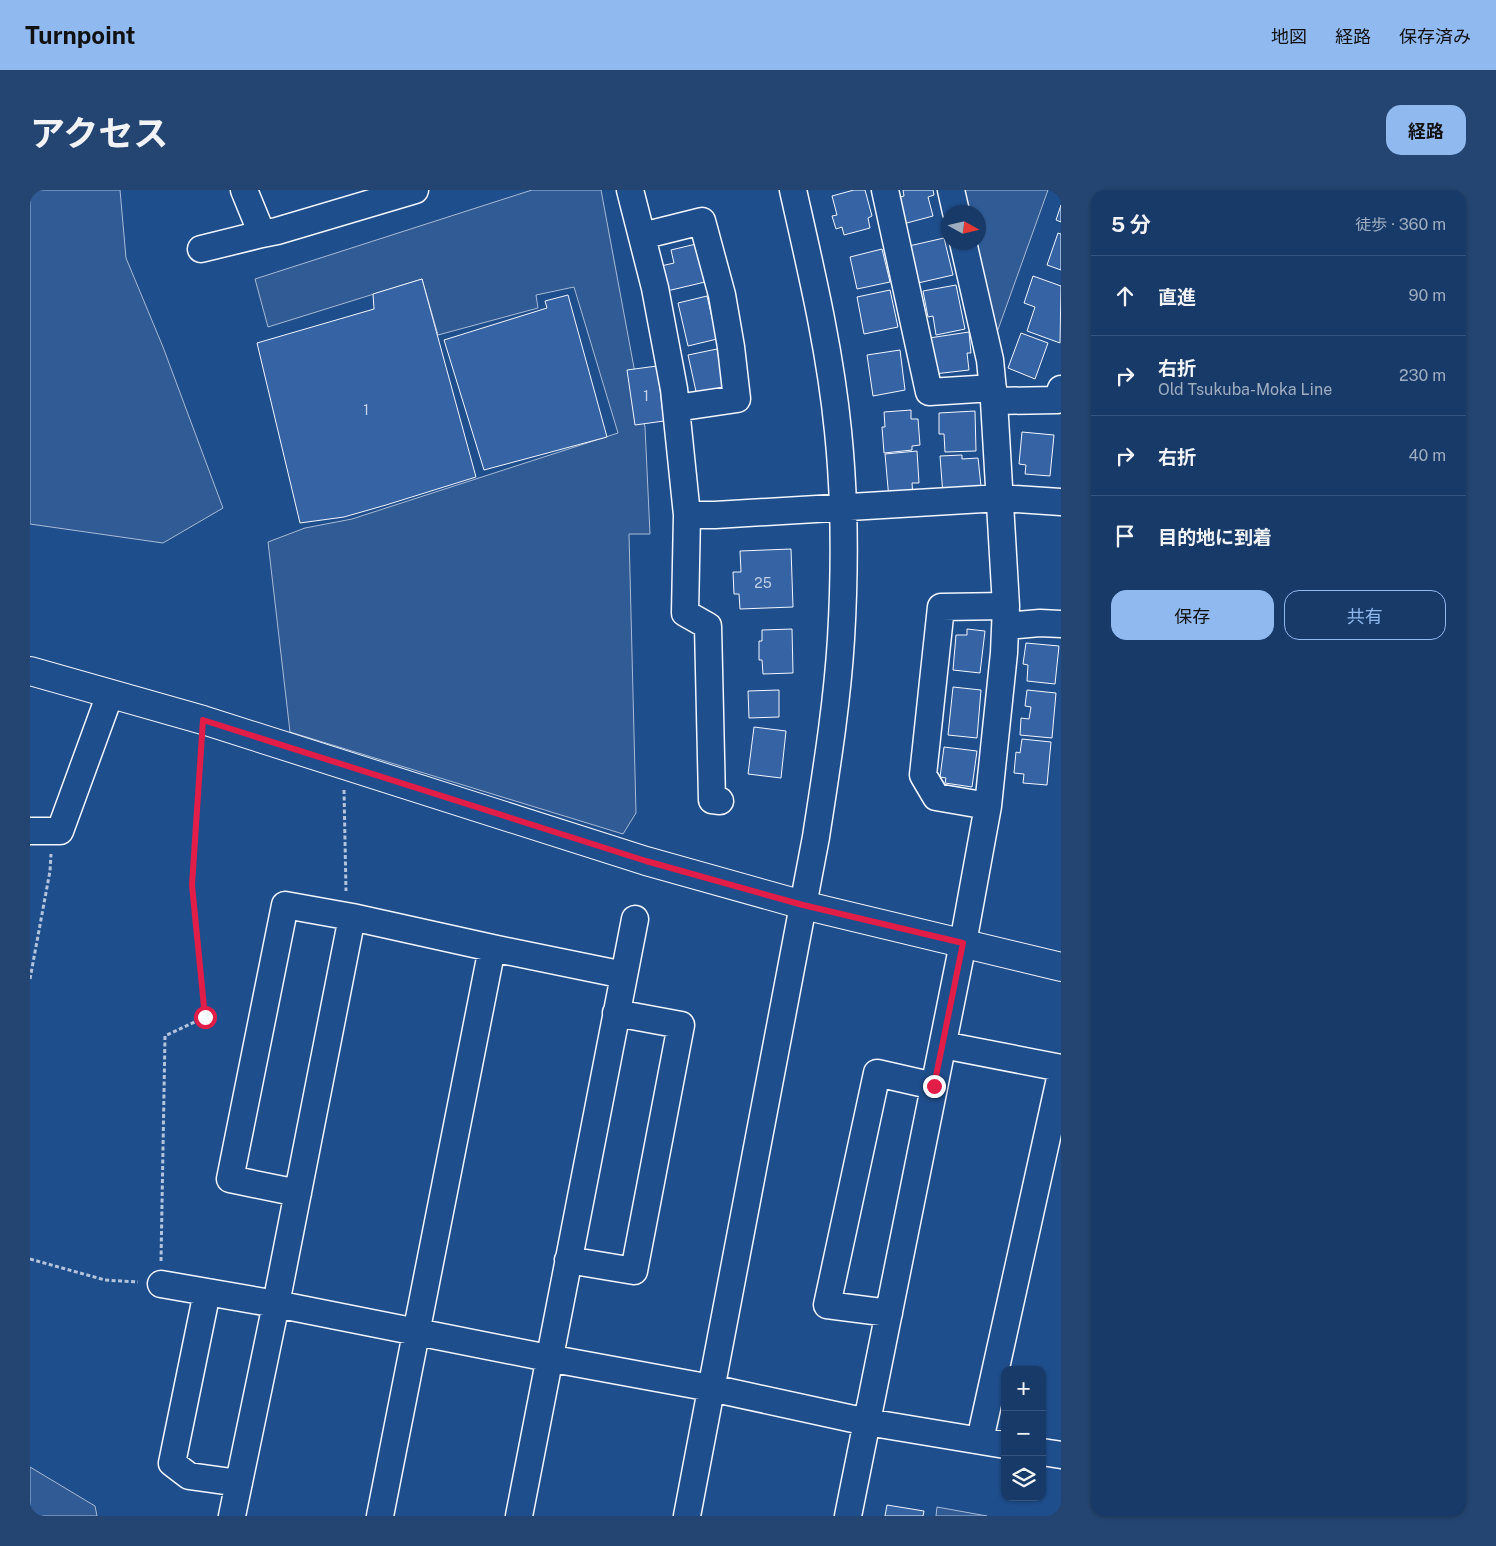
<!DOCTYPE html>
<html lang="ja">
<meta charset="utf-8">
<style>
:root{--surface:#173a69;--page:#244571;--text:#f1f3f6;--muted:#9eadc0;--line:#36547d;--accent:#90b9f0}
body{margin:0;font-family:"Public Sans","Noto Sans JP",sans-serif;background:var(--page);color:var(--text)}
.controls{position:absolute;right:15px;bottom:15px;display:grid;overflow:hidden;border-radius:10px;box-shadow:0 1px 4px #0004}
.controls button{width:45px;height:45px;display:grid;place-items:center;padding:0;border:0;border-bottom:1px solid var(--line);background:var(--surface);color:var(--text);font:25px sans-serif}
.compass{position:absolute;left:911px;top:15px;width:45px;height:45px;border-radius:50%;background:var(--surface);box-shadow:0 1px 4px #0004;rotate:98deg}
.stop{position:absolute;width:15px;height:15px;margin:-11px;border:4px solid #e11d48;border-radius:50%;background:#fff}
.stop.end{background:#e11d48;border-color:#fff;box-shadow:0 1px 5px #0008}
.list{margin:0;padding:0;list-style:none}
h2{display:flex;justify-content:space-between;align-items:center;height:65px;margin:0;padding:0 20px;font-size:21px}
h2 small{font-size:16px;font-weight:400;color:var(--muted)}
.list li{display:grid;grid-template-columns:32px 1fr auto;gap:15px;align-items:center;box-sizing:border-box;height:80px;padding:0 20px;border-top:1px solid var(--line)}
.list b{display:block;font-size:19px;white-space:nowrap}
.list p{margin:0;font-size:16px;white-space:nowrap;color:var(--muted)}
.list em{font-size:16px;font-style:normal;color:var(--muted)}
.actions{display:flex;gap:10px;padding:15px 20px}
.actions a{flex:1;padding:11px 0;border:1px solid var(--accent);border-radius:15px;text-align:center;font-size:18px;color:var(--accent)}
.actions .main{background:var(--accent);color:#111}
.icon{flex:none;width:28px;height:28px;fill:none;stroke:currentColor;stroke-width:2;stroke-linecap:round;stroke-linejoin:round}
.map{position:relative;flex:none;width:1031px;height:1326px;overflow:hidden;border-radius:15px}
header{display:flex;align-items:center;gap:30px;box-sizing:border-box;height:70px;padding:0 25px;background:var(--accent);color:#111}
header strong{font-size:24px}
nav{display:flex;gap:28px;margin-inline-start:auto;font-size:18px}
.intro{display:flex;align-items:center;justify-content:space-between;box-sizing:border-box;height:120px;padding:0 30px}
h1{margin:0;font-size:35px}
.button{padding:12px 22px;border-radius:15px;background:var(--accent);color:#111;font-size:18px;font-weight:700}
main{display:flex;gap:30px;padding:0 30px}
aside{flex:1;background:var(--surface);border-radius:15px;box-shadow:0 1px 4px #0004}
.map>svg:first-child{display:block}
.built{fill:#305b95;stroke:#a8bbd7}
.building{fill:#3563a3;stroke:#f2f6ff}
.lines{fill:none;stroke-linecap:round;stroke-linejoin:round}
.minor-casing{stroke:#f2f6ff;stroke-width:29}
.major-casing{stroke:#f2f6ff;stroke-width:30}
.path{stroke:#b3c4dc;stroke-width:3;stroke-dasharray:4 2.5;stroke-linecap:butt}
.minor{stroke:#1f4e8c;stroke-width:26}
.major{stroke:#1f4e8c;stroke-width:28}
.route{stroke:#e11d48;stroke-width:6}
.labels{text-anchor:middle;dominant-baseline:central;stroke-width:4;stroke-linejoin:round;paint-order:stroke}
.number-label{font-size:14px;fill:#c3d1e8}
</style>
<header>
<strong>Turnpoint</strong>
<nav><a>地図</a><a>経路</a><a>保存済み</a></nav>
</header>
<div class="intro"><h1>アクセス</h1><a class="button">経路</a></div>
<main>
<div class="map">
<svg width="1031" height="1326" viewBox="0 0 1031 1326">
<rect width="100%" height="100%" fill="#1f4e8c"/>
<path class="built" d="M0 0H90L96 68 133 157 193 318 133 353 0 334Z
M502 0H571L615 237 620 344H599L606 623 593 644 260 542 238 352 275 338 322 329 588 243 544 97 506 105 508 118 408 145 392 89 238 137 225 89Z
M929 0H1018L965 148 942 53 948 52V22H935Z
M0 1277 65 1316 67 1326H0Z
M907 1317 957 1326H906Z"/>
<path class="building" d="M824 0H835L842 26 838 28 840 38 814 45 812 37 806 39 802 26 807 25 802 6Z
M873 0H903L904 5 898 7 903 26 873 34 866 8 874 6Z
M1031 15V32L1026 30Z
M1028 43 1031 44V80L1017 75Z
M914 48 923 85 888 93 879 56Z
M666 54 675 92 637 101 631 76 644 73 641 60Z
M852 59 860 92 827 99 820 67Z
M1003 86 1031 96 1030 153 997 141 1005 117 994 113Z
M392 89 446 287 356 315 314 327 270 333 227 153 344 119 343 104Z
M926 95 935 139 906 145 903 126 898 127 893 101Z
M860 100 868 137 834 144 827 107Z
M538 105 577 247 454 280 414 150 517 118 515 111Z
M677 106 687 149 658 156 648 113Z
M939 142 941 163H937L939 180 904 184 899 148Z
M991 143 1018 153 1005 189 978 178Z
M687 159 695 200 667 206 658 165Z
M870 160 875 200 843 206 837 165Z
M627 176 634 231 605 235 597 180Z
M881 220V229H888L890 255 882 256V260L854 263 852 237H855L854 222Z
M945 221 946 261 915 262 914 244H909V223Z
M992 242 1024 245 1020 286 995 284 996 275 989 274Z
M887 261 889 293H882L883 306 859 309 855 264Z
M932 265V269L948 268 951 296 913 305 910 266Z
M761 359 763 417 710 419 709 404H704L703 382H711L710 361Z
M762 439 763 483 733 484 732 470H729V451H732V440Z
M937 439 955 441 950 483 923 480 926 445H937Z
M996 453 1029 456 1025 494 997 491 998 475 993 474Z
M923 497 951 500 947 548 918 545Z
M749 500V527L719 528 718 501Z
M997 500 1026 503 1022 548 990 545 991 528 999 529 1001 517 995 516Z
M724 537 756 541 751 588 718 584Z
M992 549 1021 552 1017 595 993 593 994 584 984 583 986 562 990 563Z
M914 557 947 561 942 597 915 593 916 588 910 587Z
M857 1315 894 1321 893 1326H855Z"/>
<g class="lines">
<g class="minor-casing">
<path id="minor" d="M214 0 232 44 247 41 385 0
M600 0 625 98 644 199 657 325H685L970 308 1031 312
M855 0 899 202 963 198
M921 0 926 22
M612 46 672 31 692 105 701 157 707 209 646 218
M171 59 232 44
M964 211 1027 210 1031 199
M657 325 655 423 678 436 682 610 690 611
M976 436 1010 433 1031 434
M958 616 906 607 893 585 911 417 976 416
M0 641H30L80 504
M913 855 1031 878
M268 1003 200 989 255 715 322 727
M538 1070 604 1081 651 835 586 823
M131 1094 246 1114 518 1168 681 1198 837 1232 975 1255
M177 1102 142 1273 159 1286 209 1293
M859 1123 797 1115 847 883 904 896
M950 1250 1031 884
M1012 1262 1031 1265
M202 1326 246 1114 322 727 462 758 594 785
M350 1326 462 758
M489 1326 605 729
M657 1326 786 647C796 582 807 515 811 449 815 380 815 309 808 241 800 159 781 80 763 0
M818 1326 933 753 958 616 974 463 976 416 964 211 960 170 933 52"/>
</g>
<g class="major-casing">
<path id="major" d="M0 481 173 530 616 671 773 715 1031 777"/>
</g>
<path class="path" d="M314 600 316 701
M0 789 20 681 21 664
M0 1069 75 1090 108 1092
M131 1071 135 846 175 827 163 695 172 556"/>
<use href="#minor" class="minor"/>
<use href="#major" class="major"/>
</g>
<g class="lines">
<path class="route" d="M175 827 162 695 173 530 616 671 773 715 933 753 904 896"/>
</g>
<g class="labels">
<g class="number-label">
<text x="616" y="206">1</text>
<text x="336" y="220">1</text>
<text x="733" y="393">25</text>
</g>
</g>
</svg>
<div class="controls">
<button>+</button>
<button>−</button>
<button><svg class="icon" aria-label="layers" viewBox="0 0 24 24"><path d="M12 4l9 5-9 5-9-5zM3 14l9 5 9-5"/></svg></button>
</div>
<svg class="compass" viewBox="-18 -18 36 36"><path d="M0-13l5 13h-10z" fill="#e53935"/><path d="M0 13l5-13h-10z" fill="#9eadc0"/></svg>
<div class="stop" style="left:175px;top:827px"></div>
<div class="stop end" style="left:904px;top:896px"></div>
</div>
<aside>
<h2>5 分<small>徒歩 · 360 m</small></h2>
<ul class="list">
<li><svg class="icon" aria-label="ahead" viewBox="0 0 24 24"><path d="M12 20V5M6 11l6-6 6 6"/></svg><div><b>直進</b></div><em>90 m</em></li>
<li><svg class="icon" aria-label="right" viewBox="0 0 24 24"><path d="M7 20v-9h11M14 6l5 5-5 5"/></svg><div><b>右折</b><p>Old Tsukuba-Moka Line</p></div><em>230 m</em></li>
<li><svg class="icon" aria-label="right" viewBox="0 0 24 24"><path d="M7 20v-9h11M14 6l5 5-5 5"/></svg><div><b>右折</b></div><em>40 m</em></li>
<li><svg class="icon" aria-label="arrive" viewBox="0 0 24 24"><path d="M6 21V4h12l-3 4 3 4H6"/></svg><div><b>目的地に到着</b></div></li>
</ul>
<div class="actions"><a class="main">保存</a><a>共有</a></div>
</aside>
</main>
